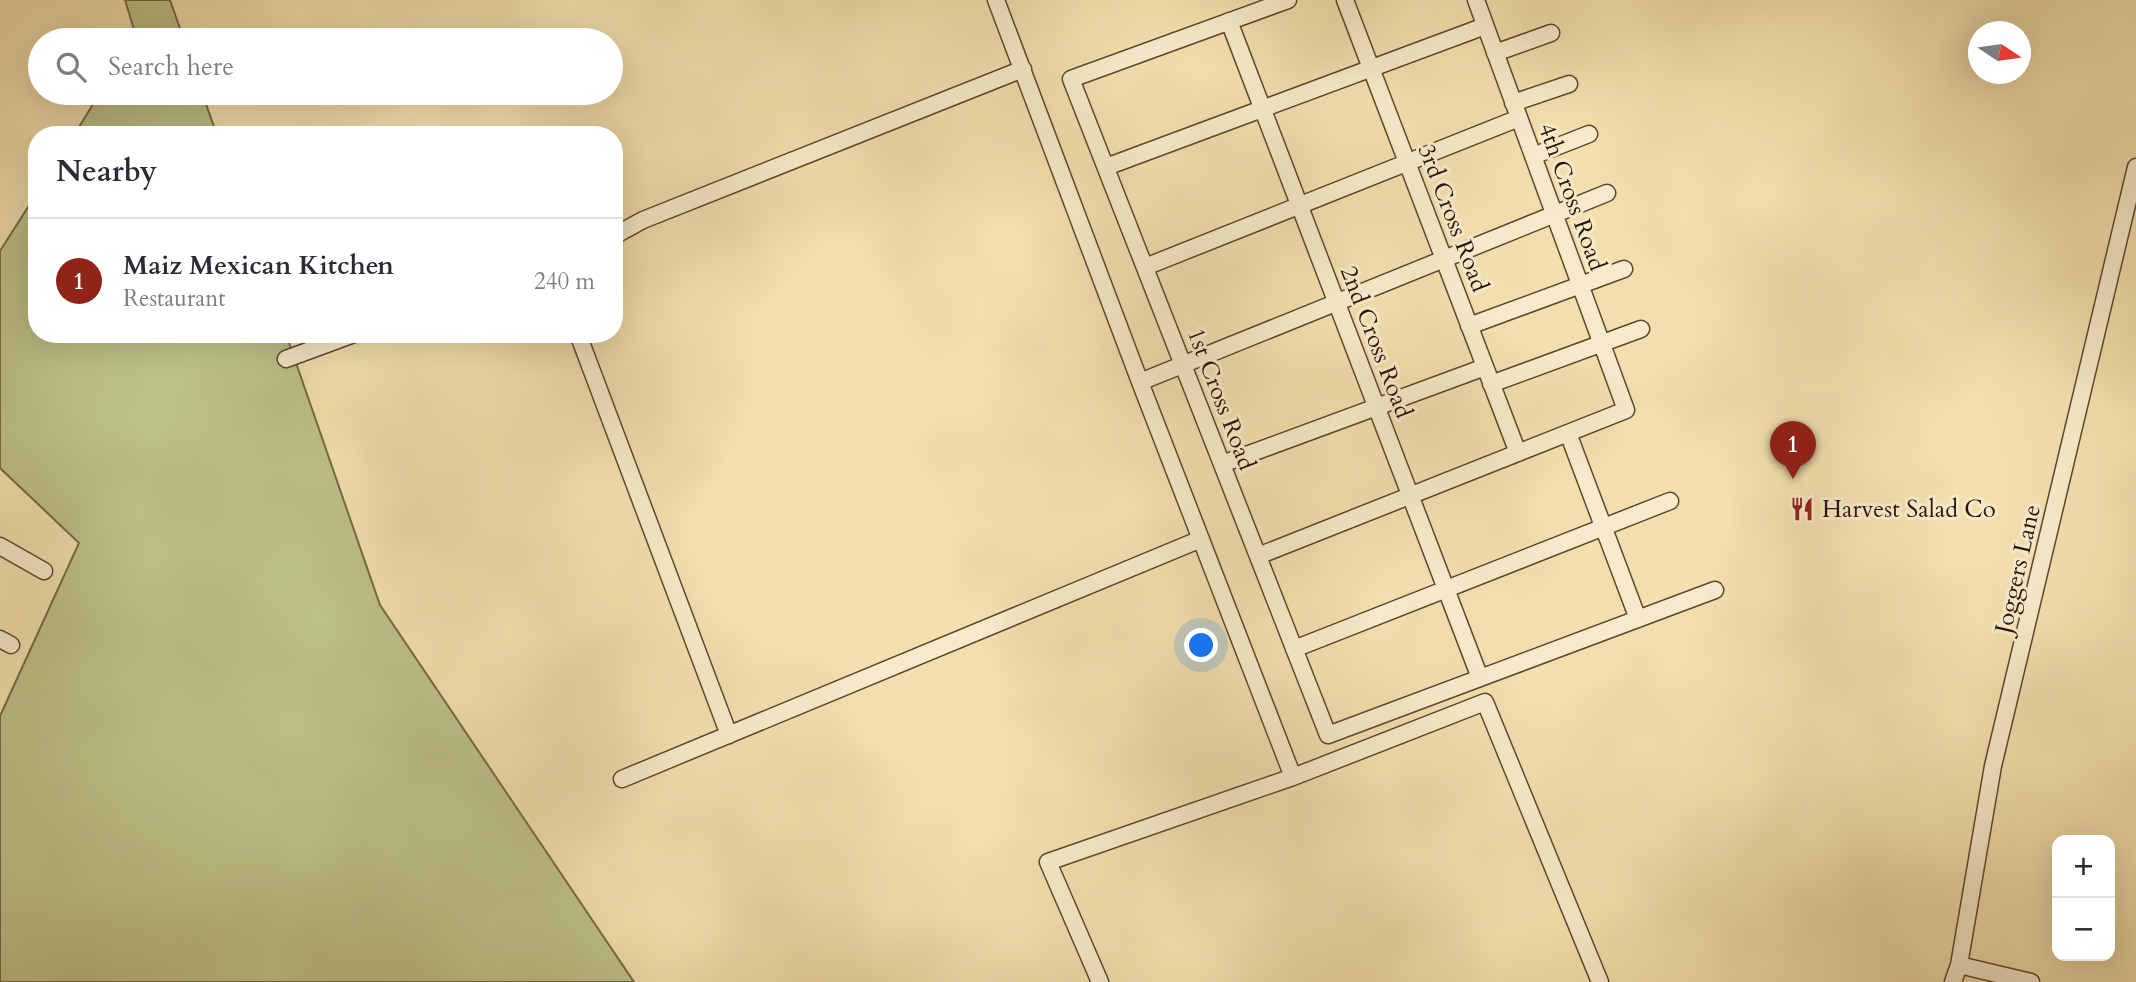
<!DOCTYPE html>
<meta charset="utf-8">
<style>
:root{--surface:#fff;--page:#f7f7f7;--text:#2b2b33;--muted:#7c7c81;--line:#e1e1e2;--accent:#8f2418}
body{margin:0;font-family:Cardo,serif;background:var(--page);color:var(--text)}
.controls{position:absolute;right:21px;bottom:21px;display:grid;overflow:hidden;border-radius:14px;box-shadow:0 7px 28px #0002}
.controls button{width:63px;height:63px;display:grid;place-items:center;padding:0;border:0;border-bottom:2px solid var(--line);background:var(--surface);color:var(--text);font:35px sans-serif}
.compass{position:absolute;left:1968px;top:21px;width:63px;height:63px;border-radius:50%;background:var(--surface);box-shadow:0 7px 28px #0002;rotate:103deg}
.you{position:absolute;left:1202px;top:646px;width:24px;height:24px;margin:-18px;border:5px solid #fff;border-radius:50%;background:#1a73e8;box-shadow:0 0 0 10px #1a73e833}
.badge{display:grid;place-items:center;width:46px;height:46px;border-radius:50%;background:var(--accent);color:#fff;font-size:23px;font-weight:700}
.pin{position:absolute;translate:-50% -58px;filter:drop-shadow(0 2px 4px #0008)}
.pin::after{content:'';position:absolute;top:37px;width:24px;height:21px;background:inherit;clip-path:polygon(0 0,100% 0,50% 100%)}
.list{margin:0;padding:0;list-style:none}
h2{display:flex;justify-content:space-between;align-items:center;height:91px;margin:0;padding:0 28px;font-size:30px}
h2 small{font-size:23px;font-weight:400;color:var(--muted)}
.list li{display:grid;grid-template-columns:46px 1fr auto;gap:21px;align-items:center;box-sizing:border-box;height:126px;padding:0 28px;border-top:2px solid var(--line)}
.list b{display:block;font-size:26px;white-space:nowrap}
.list p{margin:0;font-size:23px;white-space:nowrap;color:var(--muted)}
.list em{font-size:23px;font-style:normal;color:var(--muted)}
.icon{flex:none;width:38px;height:38px;fill:none;stroke:currentColor;stroke-width:2;stroke-linecap:round;stroke-linejoin:round}
.map{position:relative;flex:none;width:2136px;height:982px;overflow:hidden}
.search{position:absolute;background:var(--surface);box-shadow:0 7px 28px #0002;left:28px;top:28px;width:595px;height:77px;display:flex;align-items:center;gap:18px;box-sizing:border-box;padding:0 24px;border-radius:38px;color:var(--muted);font-size:26px}
.panel{position:absolute;background:var(--surface);box-shadow:0 7px 28px #0002;left:28px;top:126px;width:595px;height:217px;border-radius:28px}
.map>svg:first-child{display:block}
.green{fill:#bdc188;stroke:#746a46;stroke-width:2}
.lines{fill:none;stroke-linecap:round;stroke-linejoin:round}
.minor-casing{stroke:#5d472e;stroke-width:19}
.minor{stroke:#f7eaca;stroke-width:16}
.labels{text-anchor:middle;dominant-baseline:central;stroke-width:6;stroke-linejoin:round;paint-order:stroke}
.street-label{font-size:24px;fill:#2b1403;stroke:#f7eaca}
.poi-label{font-size:24px;fill:#2b1403;stroke:#f7eaca;text-anchor:start}
</style>
<div class="map">
<svg width="2136" height="982" viewBox="0 0 2136 982">
<rect width="100%" height="100%" fill="#f2dfad"/>
<filter id="stains"><feTurbulence type="fractalNoise" baseFrequency=".00286" numOctaves="4"/><feColorMatrix values="0 0 0 0 .2 0 0 0 0 .09 0 0 0 0 .02 0 0 0 .5 -.17"/></filter>
<radialGradient id="worn" r=".72"><stop offset=".6" stop-color="#630" stop-opacity="0"/><stop offset="1" stop-color="#630" stop-opacity=".3"/></radialGradient>
<path class="green" d="M125 0H170L184 40H134L136 36Z
M100 93H202L217 135H74Z
M37 193V334H286L380 605 634 982H0V716L79 543 0 468V251Z"/>
<g class="lines">
<g class="minor-casing">
<path id="minor" d="M996 0 1140 382 1293 777 1048 862 1100 982
M1288 0 1071 79 1328 735 1715 590
M1345 0 1518 453
M1229 21 1480 678
M1495 53 1551 33
M1513 103 1569 84
M1533 156 1589 134
M1106 167 1485 26
M614 236 643 220 1023 69
M1145 267 1519 118
M1469 326 1624 269
M578 334 729 735
M286 359 354 334
M1140 382 1607 193
M1491 384 1641 329
M1568 433 1638 619
M1222 464 1485 367
M0 546 44 571
M1258 556 1626 410 1476 0
M0 639 11 645
M1294 649 1670 501
M1293 777 1485 702 1600 982
M622 779 1201 539
M1959 965 2031 982
M1953 982 1959 965 1993 766 2136 167"/>
</g>
<use href="#minor" class="minor"/>
</g>
<defs>
<g id="restaurant-bare" transform="scale(1.89)"><path d="M-5-6h1v4h1v-4h1v4h1v-4h1v5L-1.5 .5V6h-2V.5L-5-1ZM5-6V6H3V1.5H1.5Q1.5-4 5-6Z" fill="#8f2418" stroke="#f7eaca" stroke-width="2.5" paint-order="stroke"/></g>
</defs>
<g fill-rule="evenodd">
<use href="#restaurant-bare" x="1802" y="509"/>
</g>
<g class="labels">
<g class="street-label">
<text transform="translate(1572 197) rotate(70)">4th Cross Road</text>
<text transform="translate(1453 218) rotate(69)">3rd Cross Road</text>
<text transform="translate(1376 342) rotate(69)">2nd Cross Road</text>
<text transform="translate(1221 399) rotate(69)">1st Cross Road</text>
<text transform="translate(2018 569) rotate(-77)">Joggers Lane</text>
</g>
<g class="poi-label">
<text x="1822" y="509">Harvest Salad Co</text>
</g>
</g>
<rect width="100%" height="100%" filter="url(#stains)"/>
<rect width="100%" height="100%" fill="url(#worn)"/>
</svg>
<div class="controls">
<button>+</button>
<button>−</button>
</div>
<svg class="compass" viewBox="-18 -18 36 36"><path d="M0-13l5 13h-10z" fill="#e53935"/><path d="M0 13l5-13h-10z" fill="#7c7c81"/></svg>
<div class="you"></div>
<div class="pin badge" style="left:1793px;top:479px">1</div>
<div class="search"><svg class="icon" aria-label="search" viewBox="0 0 24 24"><circle cx="10" cy="10" r="6"/><path d="M15 15l6 6"/></svg>Search here</div>
<section class="panel">
<h2>Nearby<small></small></h2>
<ul class="list">
<li><span class="badge">1</span><div><b>Maiz Mexican Kitchen</b><p>Restaurant</p></div><em>240 m</em></li>
</ul>
</section>
</div>
